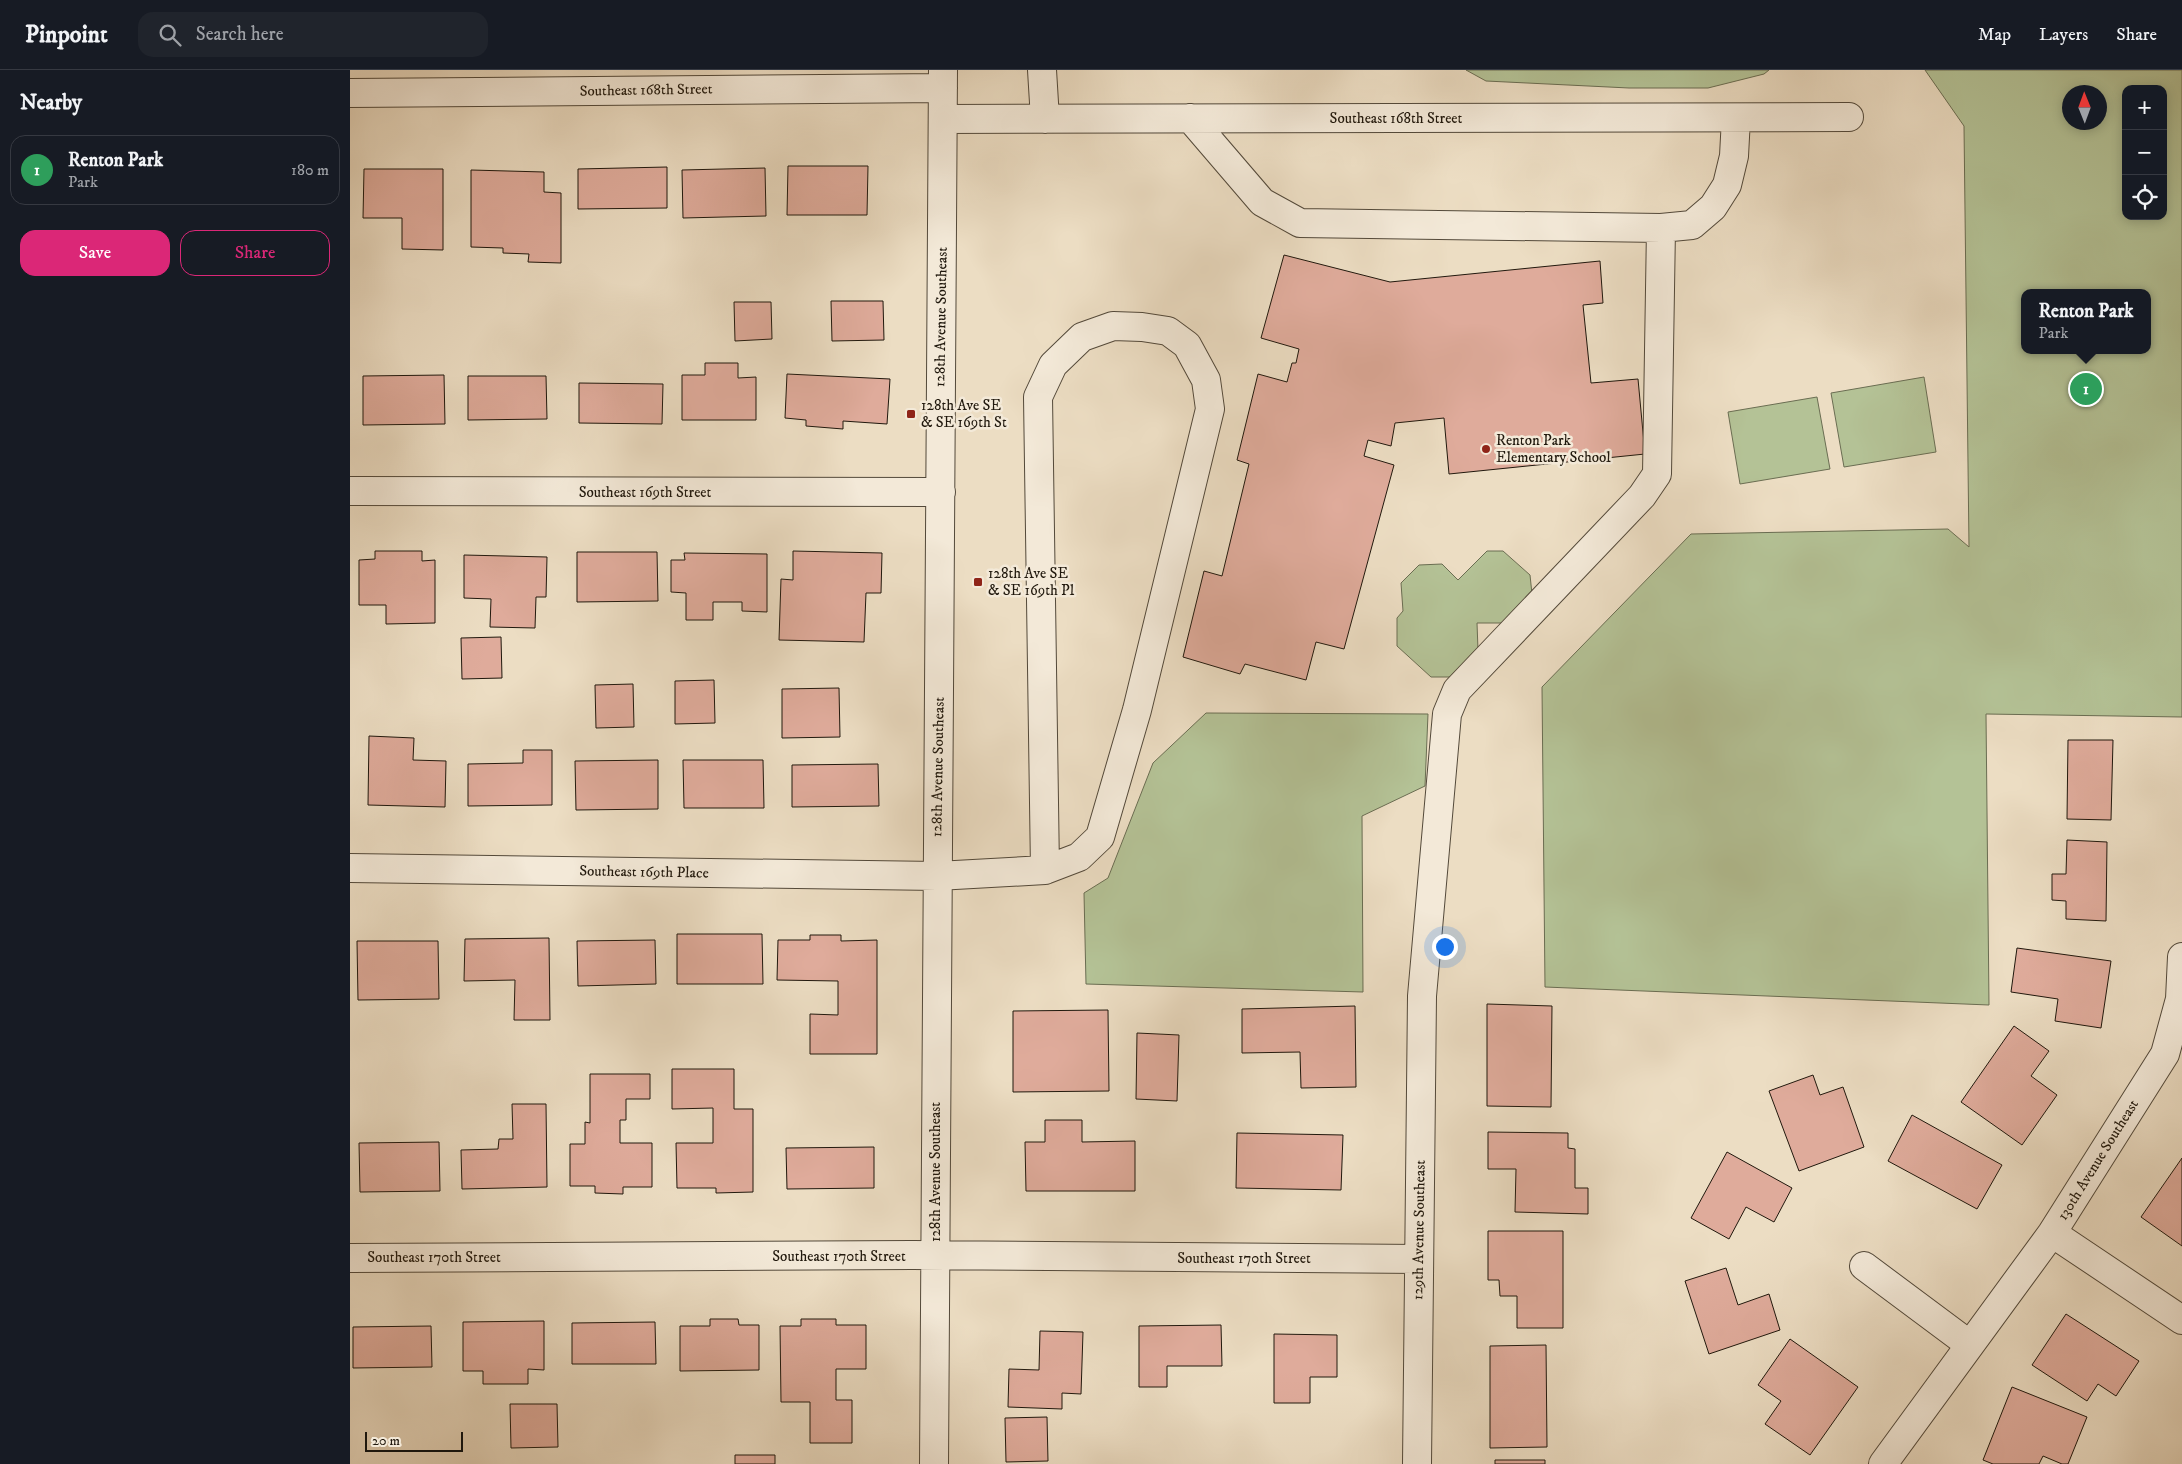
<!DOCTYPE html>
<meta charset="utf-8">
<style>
:root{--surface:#171b24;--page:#20242c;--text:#f1f3f6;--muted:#9ea1a6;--line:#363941;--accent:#db2777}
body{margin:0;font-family:"IM FELL DW Pica",serif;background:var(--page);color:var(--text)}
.controls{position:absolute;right:15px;top:15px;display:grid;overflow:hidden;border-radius:10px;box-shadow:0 2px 12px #0003}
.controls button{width:45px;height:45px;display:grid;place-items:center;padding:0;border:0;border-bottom:1px solid var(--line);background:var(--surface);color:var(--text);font:25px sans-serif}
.compass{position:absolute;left:1712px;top:15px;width:45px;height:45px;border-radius:50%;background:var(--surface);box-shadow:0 2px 12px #0003;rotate:359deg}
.scale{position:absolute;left:15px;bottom:12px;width:98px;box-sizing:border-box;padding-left:5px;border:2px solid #20180d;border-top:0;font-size:14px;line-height:18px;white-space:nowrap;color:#20180d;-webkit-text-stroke:4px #f3e9d8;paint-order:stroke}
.you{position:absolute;left:1094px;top:876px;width:18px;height:18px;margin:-12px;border:4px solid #fff;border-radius:50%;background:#1a73e8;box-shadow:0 0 0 8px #1a73e833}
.badge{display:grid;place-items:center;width:32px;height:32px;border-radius:50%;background:var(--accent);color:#fff;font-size:16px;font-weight:700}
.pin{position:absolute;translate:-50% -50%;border:2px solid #fff;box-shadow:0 1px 5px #0006}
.popup{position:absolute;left:1671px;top:219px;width:130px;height:65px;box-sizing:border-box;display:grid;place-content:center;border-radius:10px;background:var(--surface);filter:drop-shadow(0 1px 4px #0005);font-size:16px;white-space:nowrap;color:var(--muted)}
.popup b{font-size:19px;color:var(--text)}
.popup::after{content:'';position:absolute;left:50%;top:100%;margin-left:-10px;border:10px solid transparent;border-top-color:var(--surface)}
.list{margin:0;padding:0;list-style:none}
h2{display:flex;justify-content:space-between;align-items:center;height:65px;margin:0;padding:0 20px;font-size:21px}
h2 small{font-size:16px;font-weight:400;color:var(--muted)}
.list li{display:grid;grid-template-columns:32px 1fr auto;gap:15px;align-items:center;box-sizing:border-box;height:70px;margin:0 10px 10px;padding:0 10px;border:1px solid var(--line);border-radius:15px}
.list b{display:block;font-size:19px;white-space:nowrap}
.list p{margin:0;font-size:16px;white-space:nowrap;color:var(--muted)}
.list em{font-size:16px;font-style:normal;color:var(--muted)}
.actions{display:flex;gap:10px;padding:15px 20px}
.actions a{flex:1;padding:11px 0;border:1px solid var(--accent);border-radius:15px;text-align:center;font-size:18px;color:var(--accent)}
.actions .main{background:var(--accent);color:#fff}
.icon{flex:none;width:28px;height:28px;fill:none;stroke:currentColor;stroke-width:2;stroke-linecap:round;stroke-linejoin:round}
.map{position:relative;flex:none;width:1832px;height:1394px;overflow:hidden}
header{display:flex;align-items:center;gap:30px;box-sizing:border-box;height:70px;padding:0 25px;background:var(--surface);border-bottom:1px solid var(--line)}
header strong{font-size:24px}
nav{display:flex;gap:28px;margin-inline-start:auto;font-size:18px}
.search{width:350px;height:45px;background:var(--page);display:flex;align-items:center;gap:12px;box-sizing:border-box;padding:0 18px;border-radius:15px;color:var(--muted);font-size:19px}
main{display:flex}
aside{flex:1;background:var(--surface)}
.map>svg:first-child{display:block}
.green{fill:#b4c296;stroke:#6a6d52;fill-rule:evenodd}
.building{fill:#dfab9b;stroke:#20180d}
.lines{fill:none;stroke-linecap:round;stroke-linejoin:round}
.minor-casing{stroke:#53493a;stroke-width:30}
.minor{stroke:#f3e9d8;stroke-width:28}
.poi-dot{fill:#8f2418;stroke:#f3e9d8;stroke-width:2}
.labels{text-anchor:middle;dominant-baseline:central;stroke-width:5;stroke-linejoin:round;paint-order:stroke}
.street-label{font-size:15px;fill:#20180d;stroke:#f3e9d8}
.poi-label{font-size:15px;fill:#20180d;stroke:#f3e9d8;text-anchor:start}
</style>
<header>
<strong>Pinpoint</strong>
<div class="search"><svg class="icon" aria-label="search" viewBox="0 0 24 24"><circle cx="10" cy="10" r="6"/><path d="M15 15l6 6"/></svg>Search here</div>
<nav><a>Map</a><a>Layers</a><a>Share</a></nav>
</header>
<main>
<aside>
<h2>Nearby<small></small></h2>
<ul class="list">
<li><span class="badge" style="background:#2e9e5b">1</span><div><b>Renton Park</b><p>Park</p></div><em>180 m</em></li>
</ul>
<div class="actions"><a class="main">Save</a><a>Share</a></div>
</aside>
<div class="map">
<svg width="1832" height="1394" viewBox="0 0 1832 1394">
<rect width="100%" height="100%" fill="#ecddc3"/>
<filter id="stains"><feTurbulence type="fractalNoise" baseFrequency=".004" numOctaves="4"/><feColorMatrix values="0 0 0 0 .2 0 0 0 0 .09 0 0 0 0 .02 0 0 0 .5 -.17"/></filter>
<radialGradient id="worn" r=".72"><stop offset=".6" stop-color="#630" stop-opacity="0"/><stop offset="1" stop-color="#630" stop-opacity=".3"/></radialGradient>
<path class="green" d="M1116 0H1419L1414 4 1358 18H1279L1136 11Z
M1575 0H1832V647L1636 644 1639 935 1195 917 1192 617 1341 464 1598 459 1619 477 1614 56ZM1776 19H1813V146H1776ZM1720 22H1750V52H1720ZM1675 223H1797V280H1675Z
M1574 307 1586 382 1494 397 1481 323Z
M1467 327 1480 399 1390 414 1378 342Z
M1137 481H1153L1180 505 1182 524 1152 553H1127L1128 580 1102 607H1081L1047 576V548L1053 541 1051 513 1069 495 1092 494 1108 510Z
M856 643 1078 644 1075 716 1012 746 1013 922 736 914 734 823 758 808 803 693Z"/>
<path class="building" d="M438 96H518L517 145H437Z
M317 97V138L228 139V99Z
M415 98 416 146 333 148 332 100Z
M14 99H93V180L52 179V148H13Z
M121 100 194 102V122L211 123V193L178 192 179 184 153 183V178L121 177Z
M934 185 1040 212 1250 191 1253 233 1233 235 1241 313 1288 309 1295 384 1099 404 1094 348 1045 353 1041 376 1018 370 1014 386 1044 395 994 579 966 572 956 610 895 594 890 604 833 587 854 501 872 506 899 394 887 390 908 304 937 312 942 293H946L949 279 911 268Z
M481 231H533L534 270 482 271Z
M384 232H421L422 269 385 271Z
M355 293H388V308L406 307V350H332V305H355Z
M437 304 540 309 537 354 493 351V359L456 356V350L435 348Z
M94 305 95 354 13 355V306Z
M118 306H196L197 349 118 350Z
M229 313 313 314 312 354 229 353Z
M25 481H72V491L85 490V553L36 554V535H9V490L25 489Z
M443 481 532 483 531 523H516L514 572 429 570 431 509 443 510Z
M227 482H307L308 531 227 532Z
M334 483 417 484V542L392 541V532H363V550H336V523L321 522V490H335Z
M114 485 197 487 196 527H186L185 558 140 557 141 529 114 528Z
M151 567 152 608 112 609 111 568Z
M364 610 365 653 325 654V611Z
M283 614 284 657 246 658 245 615Z
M489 618 490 667 432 668V619Z
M19 666 64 668 63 690 96 691 95 737 18 735Z
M1718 670H1763L1761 750 1717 749Z
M173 680H202V735L118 736V694L173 693Z
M308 690V739L226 740 225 691Z
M333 690H413L414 738H334Z
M528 694 529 736 442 737V695Z
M1717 770 1757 772 1756 851 1716 849V831L1702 830V804H1716Z
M327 864H412L413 914H327Z
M460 865H491V871L527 870V984H460V944L488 945V911L427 910 428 870H460Z
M199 868 200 950H164L165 910 114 911 115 869Z
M305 870 306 914 228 916 227 871Z
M7 871H88L89 929 8 930Z
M1667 878 1761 891 1751 958 1705 951 1708 929 1661 922Z
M1137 934 1202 936 1201 1037 1137 1036Z
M1005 936 1006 1017 951 1018 950 982 892 983V939Z
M758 940 759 1021 663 1022V941Z
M1664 956 1699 981 1681 1006 1707 1025 1672 1075 1611 1032Z
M787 963 829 965 827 1031 786 1029Z
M322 999H384V1039H403V1122L366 1123V1118H327L326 1073H363V1038L322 1039Z
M240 1004H300V1029H276V1050H270V1073H302V1117H273V1124L245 1123V1116H220V1074H235V1052L240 1053Z
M1463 1005 1470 1025 1493 1017 1514 1077 1449 1101 1419 1021Z
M162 1034H196L197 1117 112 1119 111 1080 148 1079 149 1069H163Z
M1562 1045 1652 1095 1627 1139 1538 1091Z
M695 1050H732V1072L785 1071V1121H676L675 1072H695Z
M1138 1062 1218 1063V1078L1225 1079V1118H1238V1144L1165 1142 1166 1099H1138Z
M887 1063 993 1065 991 1120 886 1118Z
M89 1072 90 1121 10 1122 9 1073Z
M524 1077V1118L437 1119 436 1078Z
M1377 1082 1442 1118 1424 1152 1396 1137 1379 1169 1341 1148Z
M1832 1088V1176L1791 1147Z
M1138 1161H1213V1258H1167V1226H1150L1149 1210H1138Z
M1376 1198 1388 1235 1419 1224 1430 1260 1359 1284 1335 1211Z
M1716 1244 1789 1291 1766 1326 1748 1314 1737 1331 1682 1295Z
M360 1249H388L389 1255H409V1300L330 1301V1256H360Z
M451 1249H486V1255H516V1299H486V1330H502V1373H460V1332H431L430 1256H451Z
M194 1251V1300L178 1299V1314H133V1301H113V1252Z
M305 1252 306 1294H222V1253Z
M871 1255 872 1296H817V1317H789V1256Z
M81 1256 82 1297 3 1298V1257Z
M690 1261 733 1262 731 1324 712 1323V1339L658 1337 659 1299 689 1300Z
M924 1264 987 1265V1307H960V1333H924Z
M1440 1269 1508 1317 1460 1385 1415 1354 1431 1331 1408 1315Z
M1196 1275 1197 1377 1140 1378V1276Z
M1662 1317 1737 1347 1718 1394H1712L1693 1386 1689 1394H1643L1633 1390Z
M160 1334H207L208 1377 161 1378Z
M697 1347 698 1391 656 1392 655 1348Z
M385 1385H425V1394H385Z
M1145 1390H1195V1394H1145Z"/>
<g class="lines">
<g class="minor-casing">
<path id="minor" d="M692 0 695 49
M0 23 593 18
M840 48 912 132 950 153 1311 158 1342 155 1363 137 1377 115 1384 86 1386 48
M593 49 1499 47
M0 421 591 422
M0 798 587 806 695 800 729 787 750 767 787 640 860 339 856 310 837 275 818 261 792 257 763 256 732 267 703 295 688 327 695 800
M1702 1163 1832 1250
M0 1188 562 1185 1069 1189
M1514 1196 1620 1275
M584 1394 593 0
M1067 1394 1072 926 1097 644 1107 620 1292 426 1307 404 1311 158
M1533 1394 1702 1163 1815 984 1830 929 1832 887"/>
</g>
<use href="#minor" class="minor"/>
</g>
<g class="poi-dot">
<rect x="556" y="339" width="10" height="10" rx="2.5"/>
<circle cx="1136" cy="379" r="5"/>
<rect x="623" y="507" width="10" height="10" rx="2.5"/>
</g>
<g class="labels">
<g class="street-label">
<text transform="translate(296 20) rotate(-1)">Southeast 168th Street</text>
<text x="1046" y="48">Southeast 168th Street</text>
<text transform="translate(591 247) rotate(-89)">128th Avenue Southeast</text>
<text x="295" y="422">Southeast 169th Street</text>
<text transform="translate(588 697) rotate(-89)">128th Avenue Southeast</text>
<text transform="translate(294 802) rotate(1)">Southeast 169th Place</text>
<text transform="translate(1748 1090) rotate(-58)">130th Avenue Southeast</text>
<text transform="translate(585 1102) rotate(-90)">128th Avenue Southeast</text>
<text transform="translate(1069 1160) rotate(-89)">129th Avenue Southeast</text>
<text x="489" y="1186">Southeast 170th Street</text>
<text x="84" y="1187">Southeast 170th Street</text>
<text x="894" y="1188">Southeast 170th Street</text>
</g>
<g class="poi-label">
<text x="571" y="335">128th Ave SE<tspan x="571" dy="17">&amp; SE 169th St</tspan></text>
<text x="1146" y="370">Renton Park<tspan x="1146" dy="17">Elementary School</tspan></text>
<text x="638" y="503">128th Ave SE<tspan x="638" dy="17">&amp; SE 169th Pl</tspan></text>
</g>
</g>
<rect width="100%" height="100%" filter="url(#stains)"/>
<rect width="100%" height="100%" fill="url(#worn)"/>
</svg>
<div class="controls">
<button>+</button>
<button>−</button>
<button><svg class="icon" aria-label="locate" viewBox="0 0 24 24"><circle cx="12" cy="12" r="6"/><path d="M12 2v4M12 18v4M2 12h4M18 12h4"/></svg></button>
</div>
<svg class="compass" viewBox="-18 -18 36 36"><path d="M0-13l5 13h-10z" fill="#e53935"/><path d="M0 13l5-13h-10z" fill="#9ea1a6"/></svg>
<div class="scale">20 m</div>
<div class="you"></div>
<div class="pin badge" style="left:1736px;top:319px;background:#2e9e5b">1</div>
<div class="popup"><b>Renton Park</b>Park</div>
</div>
</main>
